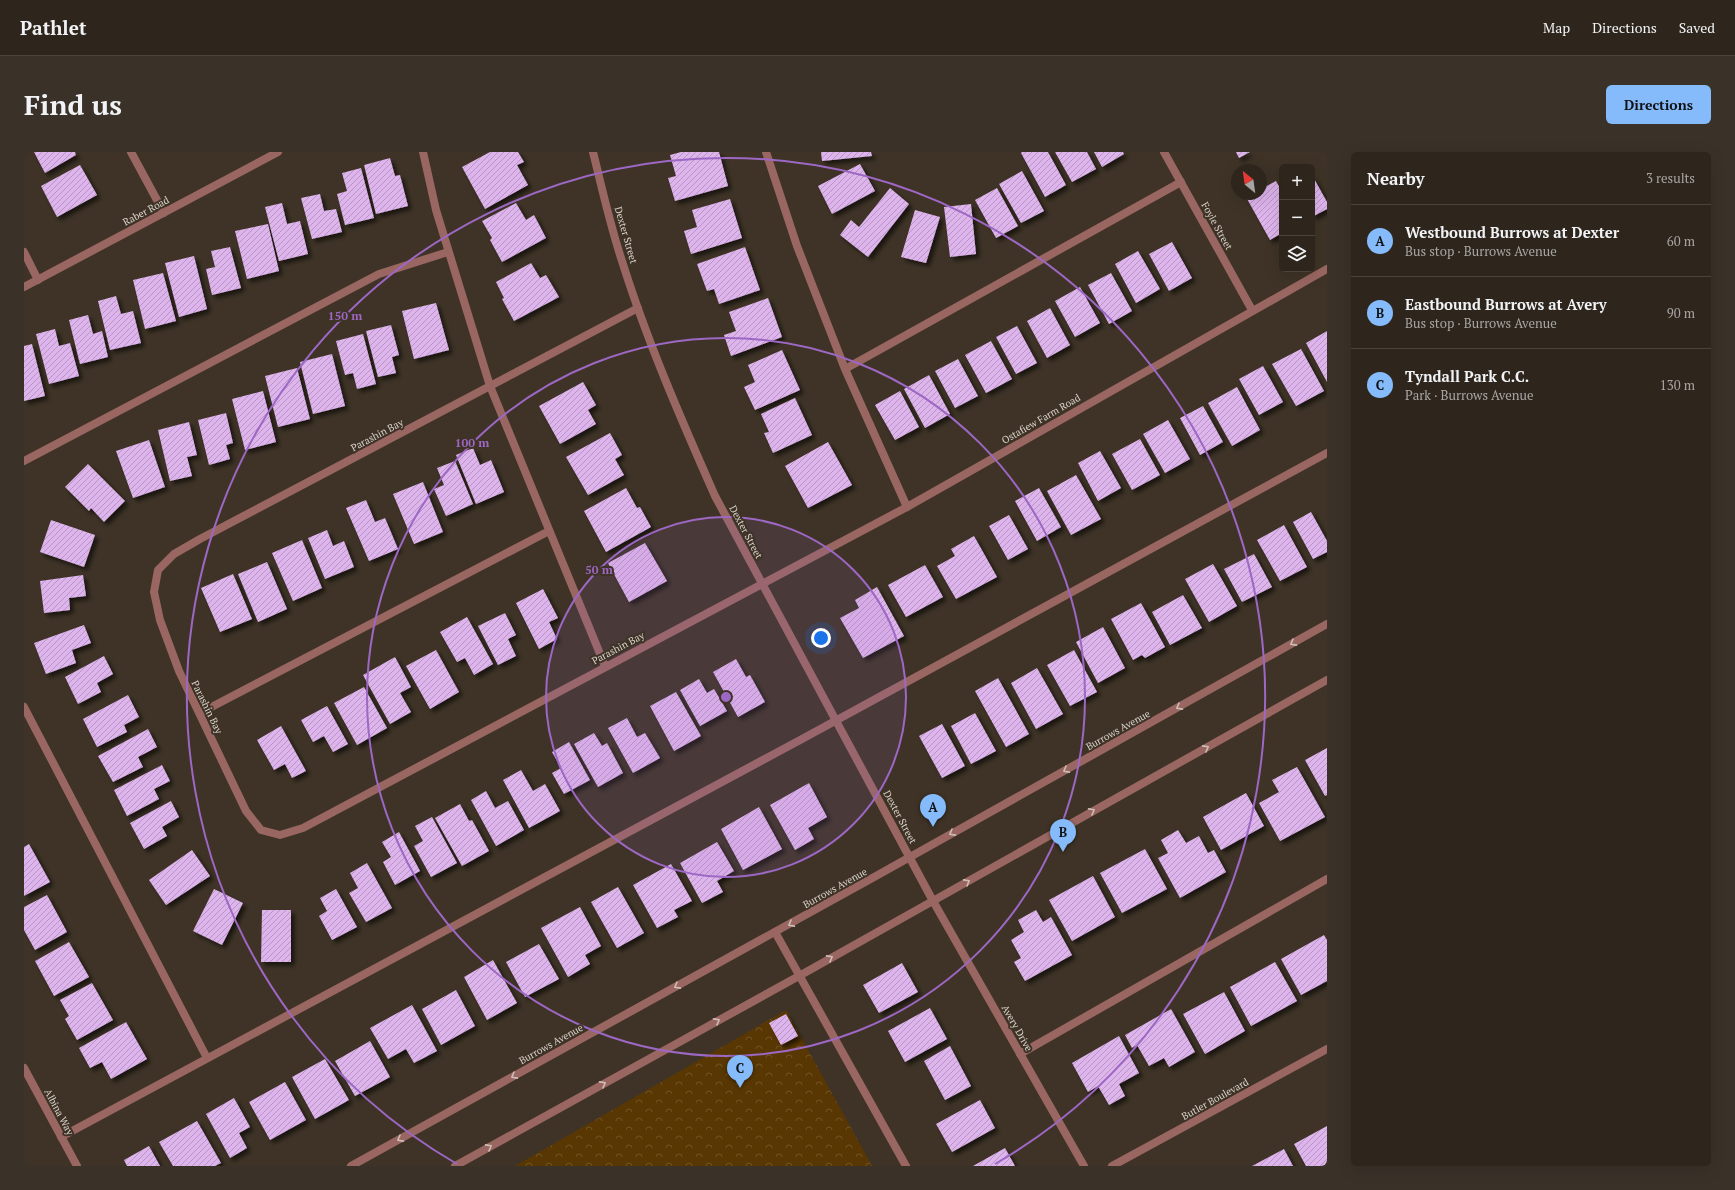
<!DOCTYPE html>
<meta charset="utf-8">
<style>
:root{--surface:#2e261c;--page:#3a3229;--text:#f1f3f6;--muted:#a7a5a3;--line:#49433b;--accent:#85bbfb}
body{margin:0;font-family:"PT Serif",serif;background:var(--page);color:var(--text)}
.controls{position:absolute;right:12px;top:12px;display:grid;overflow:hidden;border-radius:6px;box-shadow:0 4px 16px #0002}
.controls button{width:36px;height:36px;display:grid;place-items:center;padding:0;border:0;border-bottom:1px solid var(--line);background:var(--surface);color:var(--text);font:20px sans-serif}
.compass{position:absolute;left:1207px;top:12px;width:36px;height:36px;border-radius:50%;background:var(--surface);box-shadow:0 4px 16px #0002;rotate:331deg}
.you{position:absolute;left:797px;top:486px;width:14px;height:14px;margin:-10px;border:3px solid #fff;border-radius:50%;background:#1a73e8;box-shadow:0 0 0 6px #1a73e833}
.badge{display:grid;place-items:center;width:26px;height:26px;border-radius:50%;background:var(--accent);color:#111;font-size:13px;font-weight:700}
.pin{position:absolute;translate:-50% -33px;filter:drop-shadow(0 1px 2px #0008)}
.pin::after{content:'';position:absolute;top:21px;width:14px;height:12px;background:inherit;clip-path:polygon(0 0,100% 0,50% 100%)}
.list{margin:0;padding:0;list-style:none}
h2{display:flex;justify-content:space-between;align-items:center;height:52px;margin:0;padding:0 16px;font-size:17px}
h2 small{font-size:13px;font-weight:400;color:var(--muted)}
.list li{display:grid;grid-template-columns:26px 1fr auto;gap:12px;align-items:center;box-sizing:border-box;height:72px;padding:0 16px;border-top:1px solid var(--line)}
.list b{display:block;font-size:15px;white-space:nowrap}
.list p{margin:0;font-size:13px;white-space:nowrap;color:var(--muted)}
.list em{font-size:13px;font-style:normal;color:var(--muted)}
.icon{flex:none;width:22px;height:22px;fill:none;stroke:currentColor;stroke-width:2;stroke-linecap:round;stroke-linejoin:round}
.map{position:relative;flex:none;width:1303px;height:1014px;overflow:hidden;border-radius:6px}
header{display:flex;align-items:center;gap:24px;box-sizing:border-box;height:56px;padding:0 20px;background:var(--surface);border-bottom:1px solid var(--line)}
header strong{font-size:19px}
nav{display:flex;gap:22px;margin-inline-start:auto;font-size:14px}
.intro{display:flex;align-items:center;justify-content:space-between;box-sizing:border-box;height:96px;padding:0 24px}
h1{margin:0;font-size:28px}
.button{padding:10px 18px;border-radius:6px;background:var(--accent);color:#111;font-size:14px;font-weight:700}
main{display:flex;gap:24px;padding:0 24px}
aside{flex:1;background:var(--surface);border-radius:6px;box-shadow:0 4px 16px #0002}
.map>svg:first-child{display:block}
.park{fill:url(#park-crowns)}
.building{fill:url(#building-hatch);filter:url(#shadow)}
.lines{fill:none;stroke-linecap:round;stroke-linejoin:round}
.service{stroke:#9a6662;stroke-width:8}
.minor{stroke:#9a6662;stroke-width:8}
.tertiary{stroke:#9a6662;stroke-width:8}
.oneway{stroke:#cebeb7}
.ring{fill:none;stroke:#9d67c4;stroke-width:2}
.labels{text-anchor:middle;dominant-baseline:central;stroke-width:4;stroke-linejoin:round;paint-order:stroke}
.street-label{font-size:10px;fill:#dbd4cc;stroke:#3e3326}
.centre{fill:#9d67c4;stroke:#3e3326;stroke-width:2}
.ring-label{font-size:12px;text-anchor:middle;font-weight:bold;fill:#9d67c4;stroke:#3e3326;stroke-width:4;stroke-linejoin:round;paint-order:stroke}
</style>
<header>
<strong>Pathlet</strong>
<nav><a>Map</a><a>Directions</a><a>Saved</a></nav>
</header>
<div class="intro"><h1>Find us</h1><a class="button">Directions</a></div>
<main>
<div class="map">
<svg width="1303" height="1014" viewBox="0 0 1303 1014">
<defs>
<pattern id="park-crowns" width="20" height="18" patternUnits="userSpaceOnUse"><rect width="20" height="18" fill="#593702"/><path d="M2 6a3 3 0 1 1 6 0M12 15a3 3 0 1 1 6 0" fill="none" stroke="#705326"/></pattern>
<pattern id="building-hatch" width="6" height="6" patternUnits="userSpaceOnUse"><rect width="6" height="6" fill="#deb4ed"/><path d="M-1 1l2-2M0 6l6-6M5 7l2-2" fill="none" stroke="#b797c1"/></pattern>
<filter id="shadow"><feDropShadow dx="3.5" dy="3.5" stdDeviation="2" flood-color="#0009"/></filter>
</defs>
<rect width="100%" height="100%" fill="#3e3326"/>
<path class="park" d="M762 858 848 1014H491Z"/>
<path class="building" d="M10 0H51L52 3 21 21Z
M466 0H494L500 10 493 13 504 33 461 57 438 15Z
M657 0H695L704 34 651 49 644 26 652 24 646 3Z
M797 0H847L848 4 798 9Z
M998 0H1024L1042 33 1021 45 997 1Z
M1031 0H1063L1072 17 1048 30Z
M1070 0H1099L1100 2 1078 15Z
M1212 0H1226L1215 6Z
M366 6 371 24 376 23 384 54 352 62 340 13Z
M836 12 851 39 808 62 794 34Z
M56 13 73 43 33 65 17 34Z
M337 16 350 66 321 73 313 42 323 39 318 21Z
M998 19 1020 59 997 71 975 32Z
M1288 23 1303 50V57L1288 65Z
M1252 29 1258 40V81L1246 88 1222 45 1227 42H1237V37Z
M866 36 885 52 844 105 816 83 827 68 835 75Z
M973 36 994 74 972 86 951 48Z
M296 42 300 59 312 57 318 80 288 87 277 46Z
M706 47 718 86 667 102 660 79 673 75 668 58Z
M258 51 263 72 276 69 284 102 255 109 241 55Z
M492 51 502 68 510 63 522 86 478 110 466 88 468 86 458 69Z
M947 52 952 102 926 105 920 55Z
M891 58 916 65 902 111 877 105Z
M244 72 255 119 223 127 211 79Z
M1148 90 1168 126 1145 139 1125 102Z
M206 95 217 136 188 143 182 117 191 115 187 99Z
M721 95 736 138 695 152 690 137 683 139 673 112Z
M1114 99 1136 137 1112 151 1091 112Z
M170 104 183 157 155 165 141 111Z
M507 111 516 126 522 123 535 145 490 169 478 147 480 146 472 130Z
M139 121 152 169 121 177 109 128Z
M1087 121 1108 159 1085 172 1064 133Z
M1056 135 1076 171 1051 185 1031 149Z
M92 144 97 162 109 159 117 191 86 198 74 149Z
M744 146 758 185 707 204 700 183 712 179 705 160Z
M412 151 425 198 390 207 378 159Z
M1026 156 1046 193 1023 206 1003 169Z
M64 163 69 182 78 179 84 205 56 212 45 168Z
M367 173 375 203 368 205 372 221 354 225 342 179Z
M993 174 1013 211 992 222 972 185Z
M31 177 35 194 46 191 55 224 25 232 12 182Z
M1303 179V230L1282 191Z
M339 182 352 232 333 237 329 221 321 223 312 189Z
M967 189 988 227 962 241 941 203Z
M8 192 21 244 0 249V194Z
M1277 197 1300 239 1272 254 1248 212Z
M758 198 776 238 731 258 720 235 731 230 724 213Z
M308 202 321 254 289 262 276 210Z
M934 207 954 244 931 256 911 219Z
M1239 214 1259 250 1235 263 1215 227Z
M273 216 286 267 254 275 241 224Z
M905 223 926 262 901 276 880 237Z
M559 230 572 253 564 258 572 272 536 292 515 254Z
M1213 235 1236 278 1208 294 1184 251Z
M239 239 252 290 221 298 208 247Z
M876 239 895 275 871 288 851 253Z
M771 246 788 283 749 301 740 281 745 280 737 262Z
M1179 254 1199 290 1176 303 1156 266Z
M202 261 209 291 202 293 206 307 185 313 174 268Z
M1144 268 1166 307 1141 321 1119 282Z
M165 270 173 303 163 305 168 324 146 329 134 278Z
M586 281 598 303 591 307 600 323 564 343 542 305Z
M1116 287 1136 323 1108 338 1088 302Z
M125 288 141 335 109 346 92 299Z
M804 290 828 333 784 356 761 314Z
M449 296 456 313 467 308 480 340 452 352 432 303Z
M1076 299 1097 336 1074 349 1054 311Z
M431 309 449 352 422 364 410 337 420 333 413 316Z
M64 312 101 349 80 370 67 356 65 359 41 335Z
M1052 323 1077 367 1047 383 1023 339Z
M399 330 419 380 390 392 369 342Z
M602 336 613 356 616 355 627 375 582 400 560 359Z
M1015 336 1037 375 1013 389 991 349Z
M342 348 351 370 361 366 374 397 345 409 322 356Z
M1287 360 1303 389V400L1289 407 1269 370Z
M985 363 1004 397 984 408 965 374Z
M27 368 71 383 60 415 16 400Z
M1260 373 1283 415 1256 429 1233 388Z
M303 378 309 394 320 389 330 415 301 427 284 386Z
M950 384 973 425 932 447 913 414 931 404 927 397Z
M278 388 298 436 269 449 248 401Z
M621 391 643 429 605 450 584 411Z
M1230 402 1248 435 1218 450 1200 417Z
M243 410 263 457 234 470 214 422Z
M1189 412 1213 454 1185 470 1161 427Z
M901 413 919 445 882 465 864 433Z
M209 422 228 467 196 480 177 436Z
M59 423 62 444 45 446 46 458 20 461 16 429Z
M853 435 880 484 839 506 816 466 835 456 831 448Z
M519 437 534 466 525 470 533 487 515 497 492 451Z
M1159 443 1178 476 1146 493 1128 460Z
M1117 451 1141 495 1121 506 1118 503 1109 508 1087 467Z
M481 461 492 483 484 487 492 504 474 513 454 474Z
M443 465 469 512 450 523 441 506 433 510 416 480Z
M60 473 67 491 48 498 52 511 22 522 10 491Z
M1079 475 1101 516 1074 531 1052 490Z
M412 498 435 540 406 557 382 514Z
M1050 498 1073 540 1046 554 1023 513Z
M80 504 89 522 73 531 77 540 54 552 41 525Z
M371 505 387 535 376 541 387 560 366 572 339 523Z
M712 507 722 525 726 523 741 550 714 565 689 520Z
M1013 516 1039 562 1012 577 987 531Z
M974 526 1005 582 982 595 951 539Z
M675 527 683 541 690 537 703 559 676 574 656 538Z
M340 535 363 576 333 593 310 551Z
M652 540 677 584 650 599 626 554Z
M104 543 115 565 100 573 103 580 73 595 59 567Z
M303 554 324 592 309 600 300 584 289 590 277 568Z
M951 561 972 599 947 612 927 574Z
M603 566 613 585 621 581 636 606 609 621 584 576Z
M918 572 941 614 918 626 895 584Z
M257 574 282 619 268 626 261 612 250 618 233 588Z
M124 577 133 595 114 605 119 615 89 630 74 604Z
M570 581 578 594 583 591 599 621 574 635 550 592Z
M545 590 566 628 540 642 528 621 537 616 528 600Z
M1303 596V643L1301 644 1281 608Z
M138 613 146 629 130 637 135 647 103 664 90 638Z
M1273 615 1301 665 1256 689 1235 651 1255 640 1248 628Z
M497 618 509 639 521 632 536 659 505 676 479 628Z
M785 631 803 665 784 676 790 687 771 698 746 653Z
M462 639 471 656 484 649 500 678 472 694 447 648Z
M1222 641 1240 674 1197 698 1179 665Z
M147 649 155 665 138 675 143 684 120 697 106 671Z
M436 652 445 669 448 668 465 699 438 714 411 666Z
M735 655 758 697 719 718 697 677Z
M408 665 433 711 407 725 390 694 399 689 391 674Z
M1154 678 1162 691 1175 684 1184 701 1190 698 1202 720 1156 746 1134 706 1144 701 1137 688Z
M375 680 396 719 371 733 359 710 367 705 358 690Z
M693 690 710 719 693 729 699 740 678 751 656 711Z
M5 692 26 730 0 744V695Z
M1121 697 1143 737 1098 761 1076 721Z
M168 698 186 724 142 753 125 728Z
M343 711 368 756 342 770 325 741 334 736 326 721Z
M647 712 668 749 650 758 654 765 633 776 609 733Z
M1069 724 1091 765 1048 789 1025 748Z
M594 735 620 781 593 796 567 750Z
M190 737 219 751 198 793 169 779Z
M312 737 333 775 308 788 295 764 303 759 296 746Z
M23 743 43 780 11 798 0 778V755Z
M556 755 577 794 561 803 566 812 544 825 517 776Z
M238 758H267V810H237Z
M1012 758 1019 770 1027 765 1048 803 1001 829 990 810 997 806 987 788 1000 780 994 768Z
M1300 783 1303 788V829L1277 843 1257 807Z
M45 790 65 825 30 844 11 809Z
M515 792 535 827 501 845 482 810Z
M469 808 493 851 463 868 440 825Z
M1251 810 1273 849 1227 874 1206 835Z
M878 811 894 840 855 861 839 833Z
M68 831 89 868 53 888 41 867 45 864 36 848Z
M432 838 451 874 417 893 398 857Z
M1200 840 1221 879 1181 902 1159 862Z
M388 853 413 899 390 911 382 897 364 907 346 876Z
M906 856 923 887 881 910 864 879Z
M1147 857 1171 900 1145 915 1140 906 1125 914 1113 893 1108 896 1101 883Z
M762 862 774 884 757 893 745 871Z
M102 870 123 907 87 927 78 910 66 916 55 896Z
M1095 884 1115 921 1095 932 1101 944 1085 953 1074 934 1064 940 1048 911Z
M346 889 366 925 331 944 311 909Z
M926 894 947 934 921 948 900 909Z
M301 907 325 948 291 967 268 925Z
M261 930 282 968 246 988 225 950Z
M210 946 226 975 215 981 223 996 206 1006 182 962Z
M956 948 971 976 928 1000 912 972Z
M173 969 197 1011 191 1014H149L135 990Z
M1303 974V1014H1282L1270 992Z
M125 994 136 1014H103L100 1008Z
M981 996 991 1014H949Z
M1260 997 1269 1014H1228Z"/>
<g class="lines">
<path class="service" d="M399 0 412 58 466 234 581 514
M742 0 773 94 821 217 883 355
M0 100 14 128
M821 217 1157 30
M0 309 355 122 424 100
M0 555 183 906
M176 561 525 379
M751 780 882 1014
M996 902 1303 727
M37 985 778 587 1303 301"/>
<path class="minor" d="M107 0 140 61
M1140 0 1228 158
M0 135 254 0
M614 156 176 387 150 402 134 418 130 440 136 468 155 519 222 659 237 678 256 683 279 676 883 355 1303 117
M909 749 1060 1014
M0 916 53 1014
M1088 1014 1303 897"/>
<path class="tertiary" d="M569 0C578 36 586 73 598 109 623 189 657 267 691 344L909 749
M327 1014 852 724 1303 472
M431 1014 775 824 1303 528"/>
</g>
<defs><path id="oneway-chevron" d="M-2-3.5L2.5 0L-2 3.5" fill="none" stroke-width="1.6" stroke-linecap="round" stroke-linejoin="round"/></defs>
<g class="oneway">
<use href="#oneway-chevron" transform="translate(1269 491) rotate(151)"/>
<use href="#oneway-chevron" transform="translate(1155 555) rotate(151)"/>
<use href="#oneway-chevron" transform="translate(1182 596) rotate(-29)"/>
<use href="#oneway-chevron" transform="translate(1042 618) rotate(151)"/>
<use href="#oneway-chevron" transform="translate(1068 659) rotate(-29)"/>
<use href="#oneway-chevron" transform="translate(928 681) rotate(151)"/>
<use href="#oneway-chevron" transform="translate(943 730) rotate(-29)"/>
<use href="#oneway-chevron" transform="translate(767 772) rotate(151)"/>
<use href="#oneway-chevron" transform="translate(806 806) rotate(-29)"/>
<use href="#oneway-chevron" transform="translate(653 834) rotate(151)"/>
<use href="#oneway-chevron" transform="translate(693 869) rotate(-29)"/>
<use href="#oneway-chevron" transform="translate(490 924) rotate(151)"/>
<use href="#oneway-chevron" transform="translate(579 932) rotate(-29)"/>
<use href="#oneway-chevron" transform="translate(376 987) rotate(151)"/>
<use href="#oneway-chevron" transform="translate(465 995) rotate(-29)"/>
</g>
<circle cx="702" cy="545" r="180" fill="#9d67c4" fill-opacity=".12"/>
<g class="ring">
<circle cx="702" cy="545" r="180"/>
<circle cx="702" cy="545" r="359"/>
<path d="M433 1012A539 539 0 1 1 971 1012"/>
</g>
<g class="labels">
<g class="street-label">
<text transform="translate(122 59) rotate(-28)">Raber Road</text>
<text transform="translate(1193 74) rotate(61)">Foyle Street</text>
<text transform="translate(602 83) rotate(74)">Dexter Street</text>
<text transform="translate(1017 267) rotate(-30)">Ostafiew Farm Road</text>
<text transform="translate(353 283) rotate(-28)">Parashin Bay</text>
<text transform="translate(722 380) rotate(62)">Dexter Street</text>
<text transform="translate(594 496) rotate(-28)">Parashin Bay</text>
<text transform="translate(183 555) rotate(64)">Parashin Bay</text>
<text transform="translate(1094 578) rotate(-29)">Burrows Avenue</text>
<text transform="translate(876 665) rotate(62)">Dexter Street</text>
<text transform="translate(811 736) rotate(-29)">Burrows Avenue</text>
<text transform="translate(993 876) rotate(60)">Avery Drive</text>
<text transform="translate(527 892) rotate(-29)">Burrows Avenue</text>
<text transform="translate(1191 947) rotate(-29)">Butler Boulevard</text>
<text transform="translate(35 960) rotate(62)">Albina Way</text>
</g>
</g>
<circle cx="702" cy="545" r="6" class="centre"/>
<g class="ring-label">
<text x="321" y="168">150 m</text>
<text x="448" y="295">100 m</text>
<text x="575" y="422">50 m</text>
</g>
</svg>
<div class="controls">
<button>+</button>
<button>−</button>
<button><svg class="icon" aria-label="layers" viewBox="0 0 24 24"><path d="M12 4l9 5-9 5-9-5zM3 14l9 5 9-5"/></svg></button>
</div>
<svg class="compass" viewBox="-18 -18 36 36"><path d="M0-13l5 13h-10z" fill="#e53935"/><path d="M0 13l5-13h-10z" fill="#a7a5a3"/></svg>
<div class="you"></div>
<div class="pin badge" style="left:909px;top:675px">A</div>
<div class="pin badge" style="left:1039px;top:700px">B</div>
<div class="pin badge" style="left:716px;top:936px">C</div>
</div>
<aside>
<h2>Nearby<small>3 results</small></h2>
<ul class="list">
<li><span class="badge">A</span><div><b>Westbound Burrows at Dexter</b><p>Bus stop · Burrows Avenue</p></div><em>60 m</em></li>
<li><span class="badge">B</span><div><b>Eastbound Burrows at Avery</b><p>Bus stop · Burrows Avenue</p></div><em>90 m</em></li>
<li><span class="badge">C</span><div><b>Tyndall Park C.C.</b><p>Park · Burrows Avenue</p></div><em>130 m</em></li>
</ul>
</aside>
</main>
